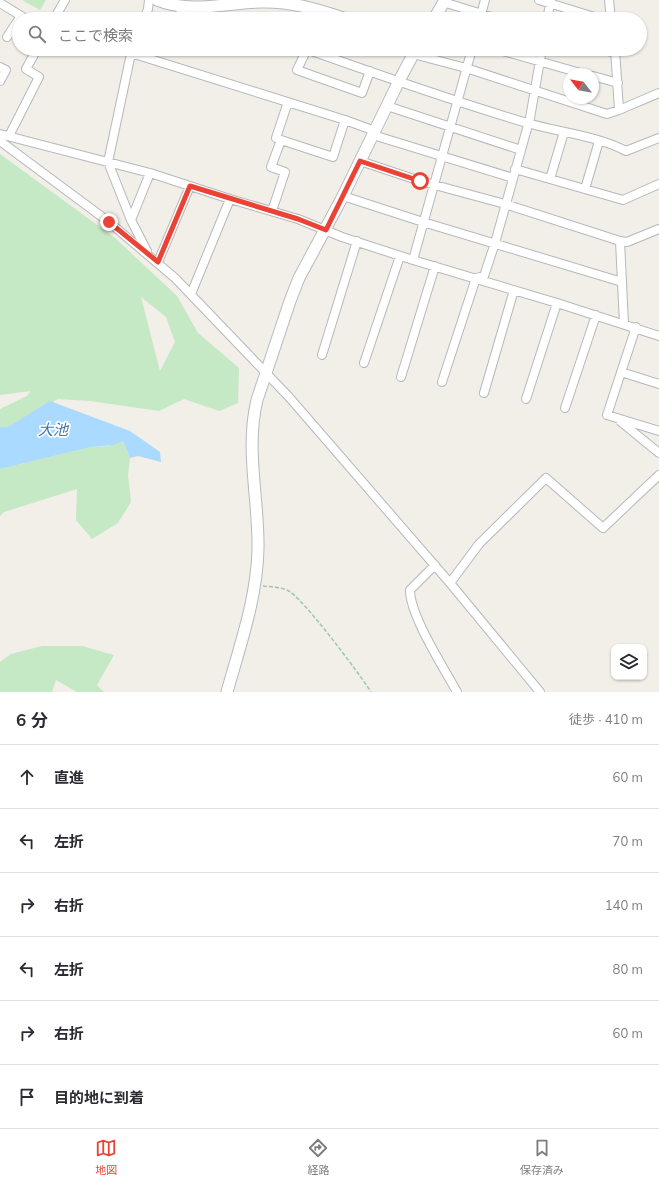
<!DOCTYPE html>
<html lang="ja">
<meta charset="utf-8">
<style>
:root{--surface:#fff;--page:#f2f2f3;--text:#2b2b33;--muted:#7c7c81;--line:#e1e1e2;--accent:#ea4335}
body{margin:0;font-family:Mulish,"Noto Sans JP",sans-serif;background:var(--page);color:var(--text)}
.controls{position:absolute;right:12px;bottom:12px;display:grid;overflow:hidden;border-radius:8px;box-shadow:0 1px 3px #0004}
.controls button{width:36px;height:36px;display:grid;place-items:center;padding:0;border:0;border-bottom:1px solid var(--line);background:var(--surface);color:var(--text);font:20px sans-serif}
.compass{position:absolute;left:563px;top:68px;width:36px;height:36px;border-radius:50%;background:var(--surface);box-shadow:0 1px 3px #0004;rotate:301deg}
.stop{position:absolute;width:12px;height:12px;margin:-9px;border:3px solid #ea4335;border-radius:50%;background:#fff}
.stop.end{background:#ea4335;border-color:#fff;box-shadow:0 1px 4px #0008}
.list{margin:0;padding:0;list-style:none}
h2{display:flex;justify-content:space-between;align-items:center;height:52px;margin:0;padding:0 16px;font-size:17px}
h2 small{font-size:13px;font-weight:400;color:var(--muted)}
.list li{display:grid;grid-template-columns:26px 1fr auto;gap:12px;align-items:center;box-sizing:border-box;height:64px;padding:0 16px;border-top:1px solid var(--line)}
.list b{display:block;font-size:15px;white-space:nowrap}
.list em{font-size:13px;font-style:normal;color:var(--muted)}
.icon{flex:none;width:22px;height:22px;fill:none;stroke:currentColor;stroke-width:2;stroke-linecap:round;stroke-linejoin:round}
.map{position:relative;flex:none;width:659px;height:692px;overflow:hidden}
.search{position:absolute;background:var(--surface);box-shadow:0 1px 3px #0004;left:12px;right:12px;top:12px;height:44px;display:flex;align-items:center;gap:10px;box-sizing:border-box;padding:0 14px;border-radius:22px;color:var(--muted);font-size:15px}
.sheet{height:436px;background:var(--surface)}
nav{display:flex;justify-content:space-around;align-items:center;box-sizing:border-box;height:56px;border-top:1px solid var(--line);background:var(--surface);font-size:11px;color:var(--muted)}
nav a{display:grid;justify-items:center;gap:2px}
nav .on{color:var(--accent)}
.map>svg:first-child{display:block}
.green{fill:#c5e8c5;fill-rule:evenodd}
.water{fill:#aadaff}
.lines{fill:none;stroke-linecap:round;stroke-linejoin:round}
.street-casing{stroke:#b5b8bc;stroke-width:10}
.secondary-casing{stroke:#b6babf;stroke-width:13}
.path{stroke:#9cc7a9;stroke-width:1.5;stroke-dasharray:4 2;stroke-linecap:butt}
.street{stroke:#fff;stroke-width:8}
.secondary{stroke:#fff;stroke-width:11}
.route{stroke:#ea4335;stroke-width:5}
.labels{text-anchor:middle;dominant-baseline:central;stroke-width:3.5;stroke-linejoin:round;paint-order:stroke}
.water-label{font-size:15px;font-style:italic;fill:#4174aa;stroke:#fff}
</style>
<div class="map">
<svg width="659" height="692" viewBox="0 0 659 692">
<rect width="100%" height="100%" fill="#f1efe8"/>
<path class="green" d="M22 0H46L40 10Z
M0 154 115 238 177 296 198 333 239 368 238 403 219 411 184 399 159 411 90 401 58 399 10 426 0 427V409L27 396 31 391 0 395ZM141 297 166 317 175 342 160 371Z
M123 441 130 458 128 475 131 502 118 523 92 539 76 520 77 489 4 512 0 516V469L91 447 109 446Z
M42 646H82L114 655 97 685 104 692H77L56 680 52 692H0V662L11 654Z"/>
<path class="water" d="M50 401 130 431 160 452 161 462 138 456 130 458 123 441 114 445 91 447 0 469V427L10 426Z"/>
<g class="lines">
<g class="street-casing">
<path id="street" d="M539 0 601 19
M609 0 611 19
M443 2 498 19
M0 3 26 19
M480 18 485 0
M54 19 65 0
M144 19 148 9 149 0
M180 19 181 7
M547 19 551 0
M7 37 21 16
M132 49 108 162 131 220 147 251
M306 49C379 75 453 101 527 123 559 132 598 136 626 151L659 138
M307 49 297 70 362 93 370 71
M496 49 584 74
M600 49 615 53
M615 49 619 110
M131 53 345 120 375 131
M413 54 466 68 607 114 619 110 659 93
M0 67 6 70 0 81
M593 76 618 83
M387 106 521 150
M0 134 150 173 230 199 298 219 342 237 413 260 557 303 659 336
M373 135 513 178
M9 136 39 77 26 69 37 49
M281 140 333 157 345 120
M0 141 109 222 175 278 289 397 450 583 540 692
M360 161 420 181 505 204 620 241 627 242 659 229
M515 169 623 200 659 184
M550 179 564 132
M585 189 599 141
M343 196 423 222 622 282
M272 211 285 172 271 167 281 140 276 138 288 102
M131 220 150 173
M620 241 624 324
M413 260 472 49
M158 262 190 186
M476 278 484 276 495 243 530 118 542 49
M191 294 230 199
M636 327 607 415 659 431
M322 355 357 241
M364 363 400 256
M621 372 659 384
M401 377 435 266
M442 382 476 278
M484 393 514 290
M526 399 557 303
M565 408 596 315
M621 422 659 453
M435 565 410 590C410 616 444 668 457 692
M450 583 479 544 546 478 603 528 659 475"/>
</g>
<g class="secondary-casing">
<path id="secondary" d="M157 0C191 14 225 3 260 2 290 1 317 9 346 19
M434 19 445 0
M227 692C240 645 257 598 258 549 259 500 245 449 257 400L290 301 299 278 343 196 399 81 416 49"/>
</g>
<path class="path" d="M263 586C271 587 280 587 287 590 301 595 361 676 371 692"/>
<use href="#street" class="street"/>
<use href="#secondary" class="secondary"/>
</g>
<g class="lines">
<path class="route" d="M109 222 158 262 190 186 298 219 326 230 360 161 420 181"/>
</g>
<g class="labels">
<g class="water-label">
<text x="53" y="429">大池</text>
</g>
</g>
</svg>
<div class="controls">
<button><svg class="icon" aria-label="layers" viewBox="0 0 24 24"><path d="M12 4l9 5-9 5-9-5zM3 14l9 5 9-5"/></svg></button>
</div>
<svg class="compass" viewBox="-18 -18 36 36"><path d="M0-13l5 13h-10z" fill="#e53935"/><path d="M0 13l5-13h-10z" fill="#7c7c81"/></svg>
<div class="stop" style="left:420px;top:181px"></div>
<div class="stop end" style="left:109px;top:222px"></div>
<div class="search"><svg class="icon" aria-label="search" viewBox="0 0 24 24"><circle cx="10" cy="10" r="6"/><path d="M15 15l6 6"/></svg>ここで検索</div>
</div>
<section class="sheet">
<h2>6 分<small>徒歩 · 410 m</small></h2>
<ul class="list">
<li><svg class="icon" aria-label="ahead" viewBox="0 0 24 24"><path d="M12 20V5M6 11l6-6 6 6"/></svg><div><b>直進</b></div><em>60 m</em></li>
<li><svg class="icon" aria-label="left" viewBox="0 0 24 24"><path d="M17 20v-9H6M10 6l-5 5 5 5"/></svg><div><b>左折</b></div><em>70 m</em></li>
<li><svg class="icon" aria-label="right" viewBox="0 0 24 24"><path d="M7 20v-9h11M14 6l5 5-5 5"/></svg><div><b>右折</b></div><em>140 m</em></li>
<li><svg class="icon" aria-label="left" viewBox="0 0 24 24"><path d="M17 20v-9H6M10 6l-5 5 5 5"/></svg><div><b>左折</b></div><em>80 m</em></li>
<li><svg class="icon" aria-label="right" viewBox="0 0 24 24"><path d="M7 20v-9h11M14 6l5 5-5 5"/></svg><div><b>右折</b></div><em>60 m</em></li>
<li><svg class="icon" aria-label="arrive" viewBox="0 0 24 24"><path d="M6 21V4h12l-3 4 3 4H6"/></svg><div><b>目的地に到着</b></div></li>
</ul>
</section>
<nav>
<a class="on"><svg class="icon" aria-label="map" viewBox="0 0 24 24"><path d="M3 6l6-2 6 2 6-2v14l-6 2-6-2-6 2zM9 4v14M15 6v14"/></svg>地図</a>
<a><svg class="icon" aria-label="directions" viewBox="0 0 24 24"><path d="M12 3l9 9-9 9-9-9zM9 14v-3h6M13 9l2 2-2 2"/></svg>経路</a>
<a><svg class="icon" aria-label="saved" viewBox="0 0 24 24"><path d="M7 4h10v16l-5-4-5 4z"/></svg>保存済み</a>
</nav>
